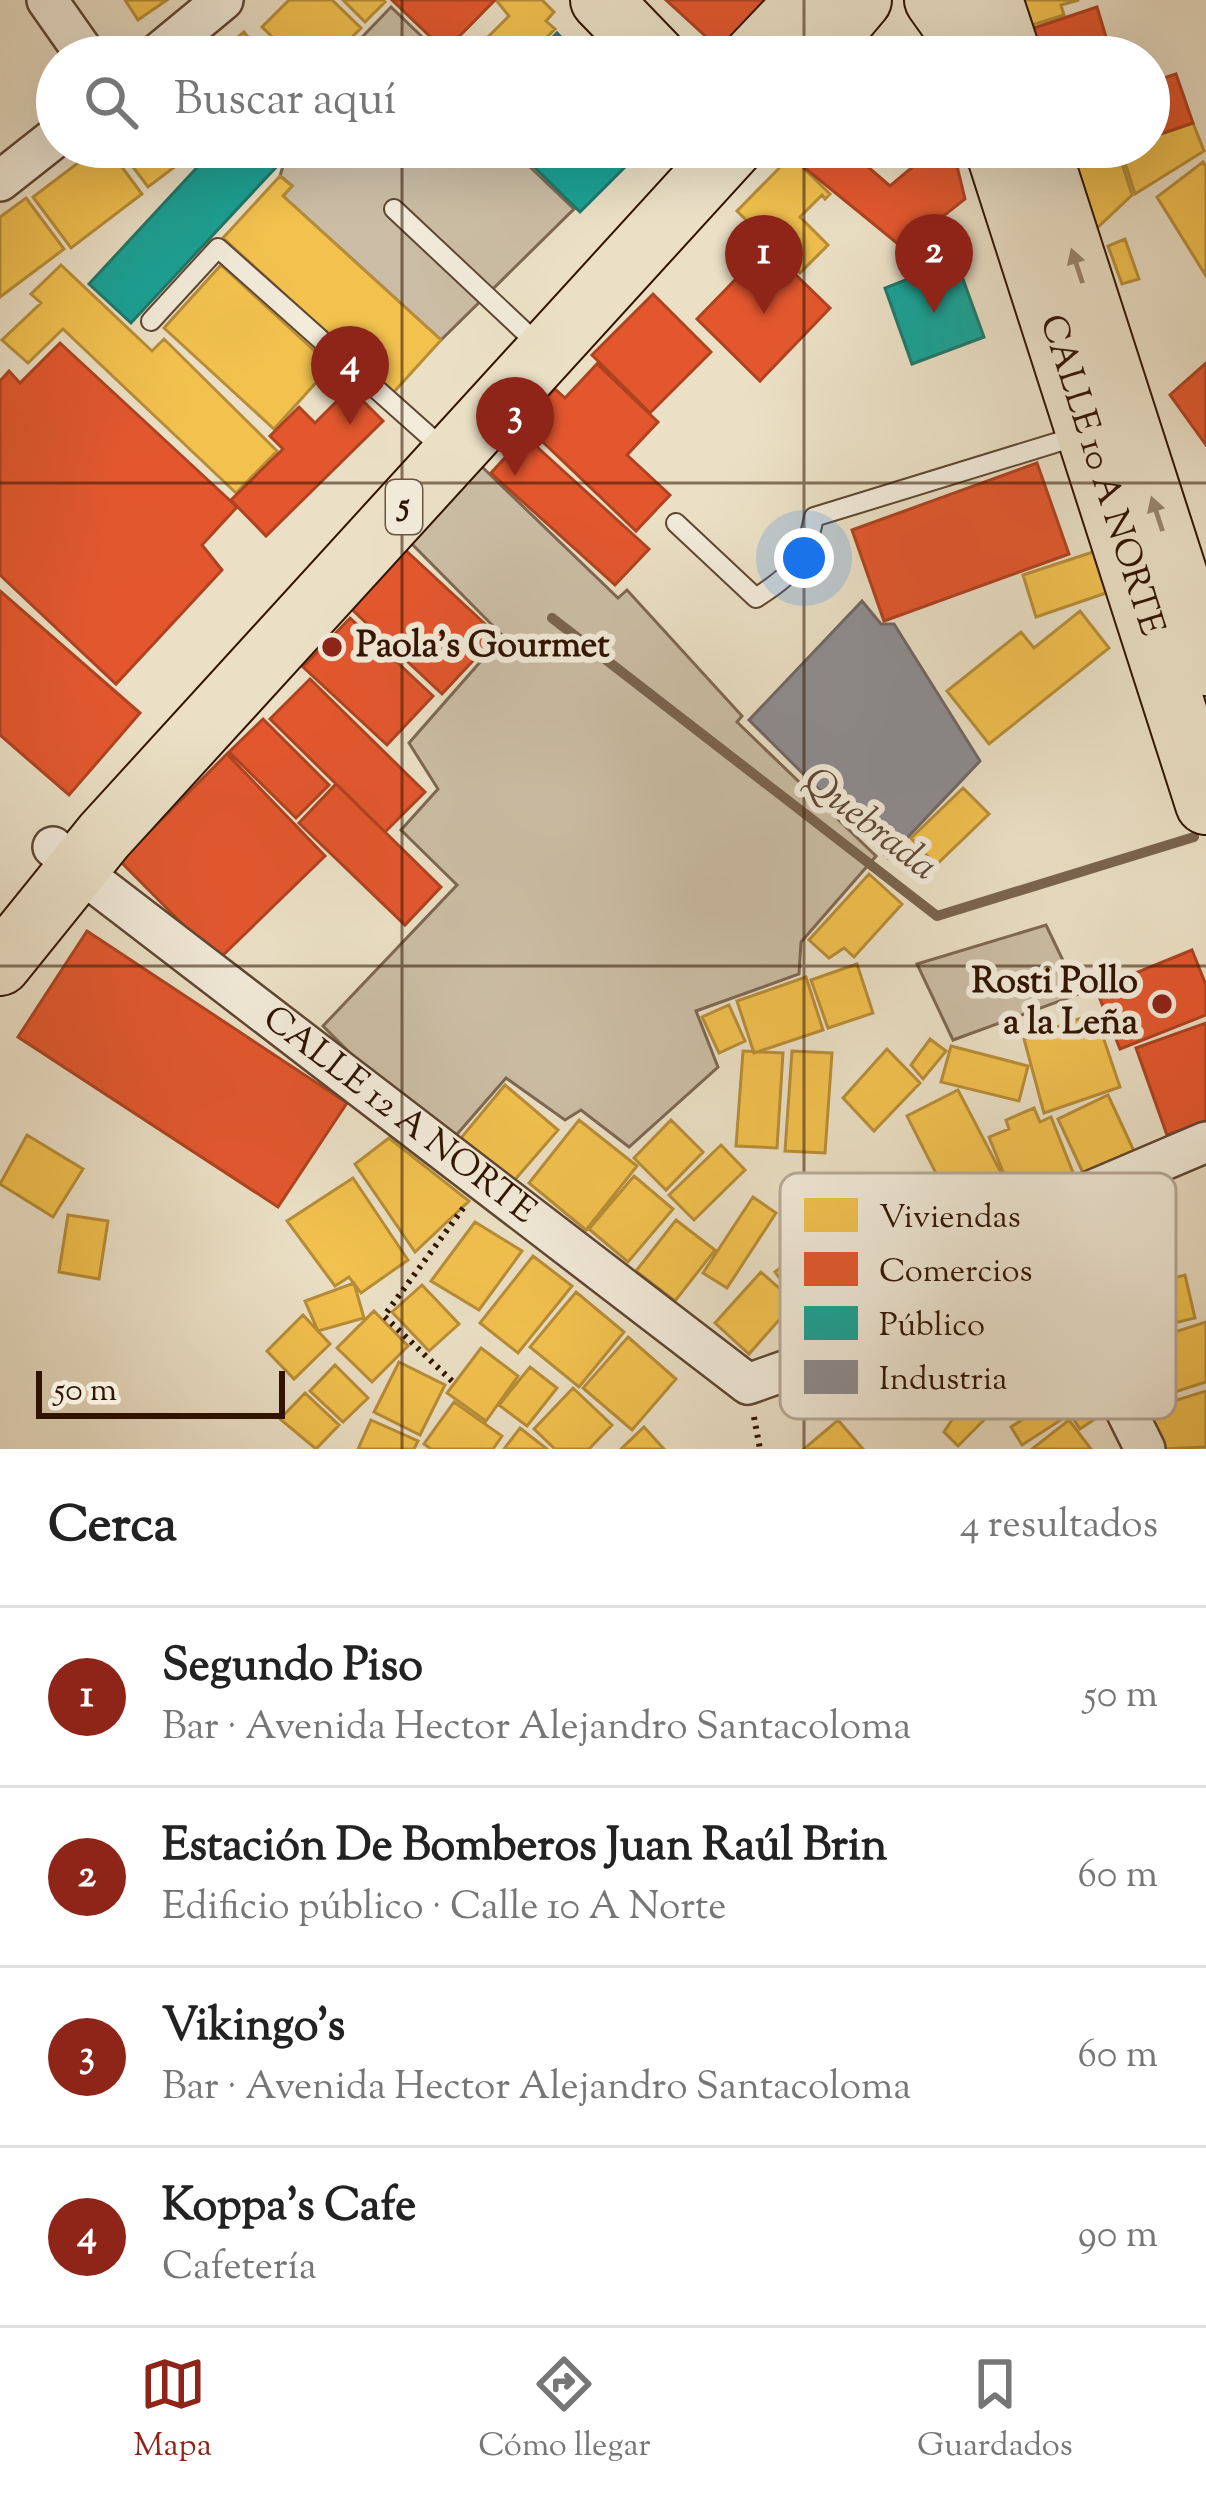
<!DOCTYPE html>
<html lang="es">
<meta charset="utf-8">
<style>
:root{--surface:#fff;--page:#f6f6f6;--text:#222;--muted:#767676;--line:#e0e0e0;--accent:#8f2418}
body{margin:0;font-family:"Sorts Mill Goudy",serif;background:var(--page);color:var(--text)}
.scale{position:absolute;left:36px;bottom:30px;width:249px;box-sizing:border-box;padding-left:12px;border:6px solid #301301;border-top:0;font-size:33px;line-height:42px;white-space:nowrap;color:#301301;-webkit-text-stroke:9px #f2ebda;paint-order:stroke}
.you{position:absolute;left:804px;top:558px;width:42px;height:42px;margin:-30px;border:9px solid #fff;border-radius:50%;background:#1a73e8;box-shadow:0 0 0 18px #1a73e833}
.badge{display:grid;place-items:center;width:78px;height:78px;border-radius:50%;background:var(--accent);color:#fff;font-size:39px;font-weight:700}
.pin{position:absolute;translate:-50% -99px;filter:drop-shadow(0 3px 6px #0008)}
.pin::after{content:'';position:absolute;top:63px;width:42px;height:36px;background:inherit;clip-path:polygon(0 0,100% 0,50% 100%)}
.list{margin:0;padding:0;list-style:none}
h2{display:flex;justify-content:space-between;align-items:center;height:156px;margin:0;padding:0 48px;font-size:51px}
h2 small{font-size:39px;font-weight:400;color:var(--muted)}
.list li{display:grid;grid-template-columns:78px 1fr auto;gap:36px;align-items:center;box-sizing:border-box;height:180px;padding:0 48px;border-top:3px solid var(--line)}
.list b{display:block;font-size:45px;white-space:nowrap}
.list p{margin:0;font-size:39px;white-space:nowrap;color:var(--muted)}
.list em{font-size:39px;font-style:normal;color:var(--muted)}
.icon{flex:none;width:66px;height:66px;fill:none;stroke:currentColor;stroke-width:2;stroke-linecap:round;stroke-linejoin:round}
.map{position:relative;flex:none;width:1206px;height:1449px;overflow:hidden}
.search{position:absolute;background:var(--surface);box-shadow:0 12px 48px #0002;left:36px;right:36px;top:36px;height:132px;display:flex;align-items:center;gap:30px;box-sizing:border-box;padding:0 42px;border-radius:66px;color:var(--muted);font-size:45px}
.sheet{height:876px;background:var(--surface)}
nav{display:flex;justify-content:space-around;align-items:center;box-sizing:border-box;height:168px;border-top:3px solid var(--line);background:var(--surface);font-size:33px;color:var(--muted)}
nav a{display:grid;justify-items:center;gap:6px}
nav .on{color:var(--accent)}
.map>svg:first-child{display:block}
.green{fill:#cbbda5;stroke:#7e6853;stroke-width:3}
.homes{fill:#f2c14e;stroke:#b88d37;stroke-width:3}
.shops{fill:#e4572e;stroke:#ae4320;stroke-width:3}
.public{fill:#17a398;stroke:#1e786b;stroke-width:3}
.industry{fill:#8d8d92;stroke:#716866;stroke-width:3}
.lines{fill:none;stroke-linecap:round;stroke-linejoin:round}
.stream{stroke:#7a644f;stroke-width:10}
.lane-casing{stroke:#5f4632;stroke-width:22}
.street-casing{stroke:#5f4632;stroke-width:44}
.primary-casing{stroke:#301301;stroke-width:64}
.path{stroke:#301301;stroke-width:6;stroke-dasharray:3 6;stroke-linecap:butt}
.lane{stroke:#f2ebda;stroke-width:18}
.street{stroke:#f2ebda;stroke-width:39}
.primary{stroke:#ebe0c6;stroke-width:60}
.oneway{fill:#97846d}
.grid{fill:none;stroke:#301301;stroke-width:3;stroke-opacity:0.55}
.poi-dot{fill:#8f2418;stroke:#f2ebda;stroke-width:4.5}
.labels{text-anchor:middle;dominant-baseline:central;stroke-width:12;stroke-linejoin:round;paint-order:stroke}
.shield{fill:#f2ebda;stroke:#6a5442;stroke-width:3}
.shield-label{font-size:33px;font-weight:bold;fill:#301301}
.street-label{font-size:36px;fill:#301301;stroke:#f2ebda}
.poi-label{font-size:36px;font-weight:bold;fill:#301301;stroke:#f2ebda;text-anchor:start}
.water-label{font-size:39px;font-style:italic;fill:#614935;stroke:#f2ebda}
.key{fill:#f2ebda;stroke:#b8aa99;stroke-width:3}
.key-label{font-size:33px;fill:#301301}
</style>
<div class="map">
<svg width="1206" height="1449" viewBox="0 0 1206 1449">
<rect width="100%" height="100%" fill="#ebe0c6"/>
<filter id="stains"><feTurbulence type="fractalNoise" baseFrequency=".00167" numOctaves="4"/><feColorMatrix values="0 0 0 0 .2 0 0 0 0 .09 0 0 0 0 .02 0 0 0 .5 -.17"/></filter>
<radialGradient id="worn" r=".72"><stop offset=".6" stop-color="#630" stop-opacity="0"/><stop offset="1" stop-color="#630" stop-opacity=".3"/></radialGradient>
<path class="green" d="M391 7 442 56 343 57Z
M277 147H509L574 209 441 340 283 196 292 186 280 176 286 156Z
M479 464 618 598 627 590 742 716 737 722 876 856 801 942 799 974 696 1011 718 1067 629 1147 581 1110 565 1120 506 1078 445 1148 323 1026 457 885 401 830 438 789 409 743 503 636 407 539Z
M1046 925 1079 994 953 1040 917 964Z"/>
<path class="homes" d="M125 0H167L138 20Z
M289 0H332L361 28 332 57H293L262 27Z
M343 0H383L385 2 365 22Z
M542 0 554 12 546 21 555 29 527 57H494L481 44 509 16 496 0Z
M1018 0H1079L1061 5 1064 15 1026 27Z
M244 32 264 57H214Z
M1193 123 1204 151 1135 194 1120 147H1149V138Z
M99 147H107L142 194 71 248 33 197Z
M118 147H201L148 187Z
M1119 154 1132 195 1097 228 1077 167Z
M791 156 830 194 825 199 822 195 800 217 828 245 800 273 737 211Z
M1203 162 1206 167V276L1157 197Z
M280 176 292 186 283 196 441 340 393 393 223 238Z
M26 198 64 249 0 297V217Z
M1125 239 1139 279 1122 284 1108 246Z
M61 265 152 351 164 339 277 451 236 493 63 329 28 363 2 340 41 303 31 294Z
M221 265 331 366 274 429 164 328Z
M1093 552 1106 593 1036 617 1023 575Z
M1080 611 1109 648 989 744 947 691 1021 632 1034 648Z
M963 788 989 814 936 865 911 838Z
M869 874 902 904 854 957 844 948 829 958 809 940Z
M857 964 873 1013 828 1028 811 980Z
M806 977 823 1030 754 1053 737 1001Z
M729 1005 745 1041 719 1053 702 1017Z
M1095 1013 1120 1087 1044 1113 1024 1039Z
M930 1039 946 1051 923 1079 911 1065Z
M951 1046 1028 1066 1019 1101 941 1082Z
M887 1049 920 1083 874 1131 843 1098Z
M743 1051 783 1053 777 1148 736 1146Z
M792 1051 832 1053 825 1153 785 1151Z
M505 1085 558 1130 513 1182 461 1138Z
M958 1090 1009 1188 957 1215 907 1116Z
M1108 1095 1134 1151 1084 1175 1058 1119Z
M1034 1108 1040 1122 1051 1117 1074 1175 1014 1199 989 1137 1009 1129 1006 1120Z
M579 1120 637 1166 586 1230 529 1183Z
M671 1120 703 1152 666 1190 634 1158Z
M27 1135 83 1169 53 1217 0 1184Z
M389 1138 469 1201 415 1252 355 1164Z
M721 1145 745 1170 694 1220 669 1195Z
M634 1176 673 1209 628 1262 589 1229Z
M353 1178 408 1260 361 1293 349 1277 335 1286 287 1221Z
M753 1197 776 1213 727 1288 703 1273Z
M68 1215 108 1221 99 1279 59 1272Z
M676 1220 715 1250 675 1301 636 1271Z
M475 1222 522 1251 479 1310 431 1281Z
M814 1240 853 1292 813 1323 775 1272Z
M533 1256 572 1286 518 1353 480 1323Z
M761 1272 795 1302 749 1354 715 1323Z
M1185 1275 1195 1318 1134 1333 1124 1290Z
M354 1283 364 1318 318 1331 305 1301Z
M422 1285 459 1324 429 1351 392 1312Z
M576 1292 624 1332 579 1387 530 1347Z
M374 1311 408 1346 372 1382 337 1348Z
M303 1315 330 1344 294 1379 267 1351Z
M1206 1322V1382L1134 1405 1118 1350Z
M628 1337 676 1379 632 1430 583 1388Z
M481 1348 518 1376 486 1421 447 1393Z
M960 1359 987 1417 958 1446 944 1432 957 1412 929 1381Z
M399 1362 445 1385 420 1435 374 1412Z
M335 1365 368 1398 343 1422 310 1391Z
M530 1367 557 1388 527 1426 499 1405Z
M1070 1380 1095 1419 1080 1429 1070 1414 1022 1445 1011 1427 1064 1392 1060 1386Z
M573 1388 612 1425 589 1449H555L534 1429Z
M1206 1391V1447L1160 1449 1148 1409Z
M305 1393 339 1425 316 1449 280 1419Z
M454 1402 502 1436 493 1449H431L424 1444Z
M371 1420 418 1441 414 1449H358Z
M838 1420 863 1449H804Z
M1069 1420 1091 1449H1032Z
M644 1427 664 1449H621Z
M520 1428 547 1449H504Z"/>
<path class="shops" d="M392 0H495L445 51Z
M666 0H776L726 55Z
M1097 7 1112 57H1040L1031 29Z
M1176 74 1193 123 1149 138V83Z
M823 147H845L890 186 928 154 956 162 965 199 903 248 805 168Z
M767 247 830 308 760 381 697 319Z
M653 294 711 352 650 413 592 355Z
M60 343 237 507 202 545 222 570 116 684 0 575V381L9 371 20 383Z
M1206 363V445L1170 395Z
M597 364 658 422 627 455 670 495 636 531 523 423 555 389 565 398Z
M350 388 383 421 266 536 231 500 283 449 270 436 299 407 315 423Z
M525 436 649 549 615 585 491 473Z
M1037 463 1069 554 884 621 852 530Z
M400 545 497 635 442 694 345 603Z
M0 591 140 713 69 795 0 735Z
M350 618 433 696 387 745 303 667Z
M310 679 425 792 385 832 270 719Z
M263 719 329 785 296 818 229 752Z
M227 754 325 856 218 960 120 861Z
M336 784 441 887 405 925 299 823Z
M87 931 347 1103 278 1207 18 1037Z
M1192 950 1206 985V1015L1120 1049 1096 989Z
M1206 1023V1121L1167 1135 1136 1048Z"/>
<path class="public" d="M557 33 576 52 592 37 612 57H534Z
M216 147H261L279 164 131 323 89 284Z
M514 147H645L580 212Z
M956 260 984 337 912 364 885 288Z"/>
<path class="industry" d="M862 601 881 624H894L980 761 888 858 749 720Z"/>
<g class="lines">
<path class="stream" d="M552 618 937 916 1194 837"/>
<g class="lane-casing">
<path id="lane" d="M394 209 526 333
M151 321 218 248 429 436
M676 523 756 598C794 573 805 562 814 517L1081 435"/>
</g>
<g class="street-casing">
<g id="street">
<path d="M47 0 87 57"/>
<path d="M154 57 223 0"/>
<path d="M0 181 57 136"/>
<path id="s1" d="M53 847 91 880 748 1384 793 1368 930 1266 1030 1217 1206 1142"/>
<path d="M1030 1217 1145 1449"/>
</g>
</g>
<g class="primary-casing">
<g id="primary">
<path d="M601 0 656 57"/>
<path d="M935 0 950 21 966 57"/>
<path d="M992 0 1011 57"/>
<path d="M753 57 807 0"/>
<path d="M813 57 861 0"/>
<path id="s2" d="M995 147 1206 804"/>
<path d="M1039 147 1206 665"/>
<path d="M0 965 104 836 733 147"/>
</g>
</g>
<path class="path" d="M452 1381 384 1316 464 1207
M754 1417 760 1449"/>
<use href="#lane" class="lane"/>
<use href="#street" class="street"/>
<use href="#primary" class="primary"/>
</g>
<defs><path id="oneway-solid" d="M-6-.8H1V-3.2L6.5 0L1 3.2V.8H-6Z" transform="scale(3)"/></defs>
<g class="oneway">
<use href="#oneway-solid" transform="translate(1077 266) rotate(-108)"/>
<use href="#oneway-solid" transform="translate(1157 514) rotate(-108)"/>
</g>
<path class="grid" d="M402 0V57M804 0V57M402 147V1449M804 147V1449M0 483H1206M0 966H1206"/>
<g class="poi-dot">
<circle cx="332" cy="647" r="12"/>
<circle cx="1162" cy="1004" r="12"/>
</g>
<g class="labels">
<rect class="shield" x="386" y="480" width="36" height="54" rx="9"/>
<g class="shield-label">
<text x="404" y="507">5</text>
</g>
<g class="street-label">
<text stroke="none"><textPath href="#s2" startOffset="345">CALLE 10 A NORTE</textPath></text>
<text stroke="none"><textPath href="#s1" startOffset="438">CALLE 12 A NORTE</textPath></text>
</g>
<g class="poi-label">
<text x="356" y="647">Paola's Gourmet</text>
<text x="1138" y="983" text-anchor="end">Rosti Pollo<tspan x="1138" dy="41">a la Leña</tspan></text>
</g>
<g class="water-label">
<text transform="translate(869 826) rotate(38)">Quebrada</text>
</g>
</g>
<rect x="780" y="1173" width="396" height="246" rx="18" class="key"/>
<rect x="804" y="1198" width="54" height="34" fill="#f2c14e"/>
<rect x="804" y="1252" width="54" height="34" fill="#e4572e"/>
<rect x="804" y="1306" width="54" height="34" fill="#17a398"/>
<rect x="804" y="1360" width="54" height="34" fill="#8d8d92"/>
<g class="key-label">
<text x="879" y="1227">Viviendas</text>
<text x="879" y="1281">Comercios</text>
<text x="879" y="1335">Público</text>
<text x="879" y="1389">Industria</text>
</g>
<rect width="100%" height="100%" filter="url(#stains)"/>
<rect width="100%" height="100%" fill="url(#worn)"/>
</svg>
<div class="scale">50 m</div>
<div class="you"></div>
<div class="pin badge" style="left:764px;top:314px">1</div>
<div class="pin badge" style="left:934px;top:313px">2</div>
<div class="pin badge" style="left:515px;top:476px">3</div>
<div class="pin badge" style="left:350px;top:425px">4</div>
<div class="search"><svg class="icon" aria-label="search" viewBox="0 0 24 24"><circle cx="10" cy="10" r="6"/><path d="M15 15l6 6"/></svg>Buscar aquí</div>
</div>
<section class="sheet">
<h2>Cerca<small>4 resultados</small></h2>
<ul class="list">
<li><span class="badge">1</span><div><b>Segundo Piso</b><p>Bar · Avenida Hector Alejandro Santacoloma</p></div><em>50 m</em></li>
<li><span class="badge">2</span><div><b>Estación De Bomberos Juan Raúl Brin</b><p>Edificio público · Calle 10 A Norte</p></div><em>60 m</em></li>
<li><span class="badge">3</span><div><b>Vikingo's</b><p>Bar · Avenida Hector Alejandro Santacoloma</p></div><em>60 m</em></li>
<li><span class="badge">4</span><div><b>Koppa's Cafe</b><p>Cafetería</p></div><em>90 m</em></li>
</ul>
</section>
<nav>
<a class="on"><svg class="icon" aria-label="map" viewBox="0 0 24 24"><path d="M3 6l6-2 6 2 6-2v14l-6 2-6-2-6 2zM9 4v14M15 6v14"/></svg>Mapa</a>
<a><svg class="icon" aria-label="directions" viewBox="0 0 24 24"><path d="M12 3l9 9-9 9-9-9zM9 14v-3h6M13 9l2 2-2 2"/></svg>Cómo llegar</a>
<a><svg class="icon" aria-label="saved" viewBox="0 0 24 24"><path d="M7 4h10v16l-5-4-5 4z"/></svg>Guardados</a>
</nav>
